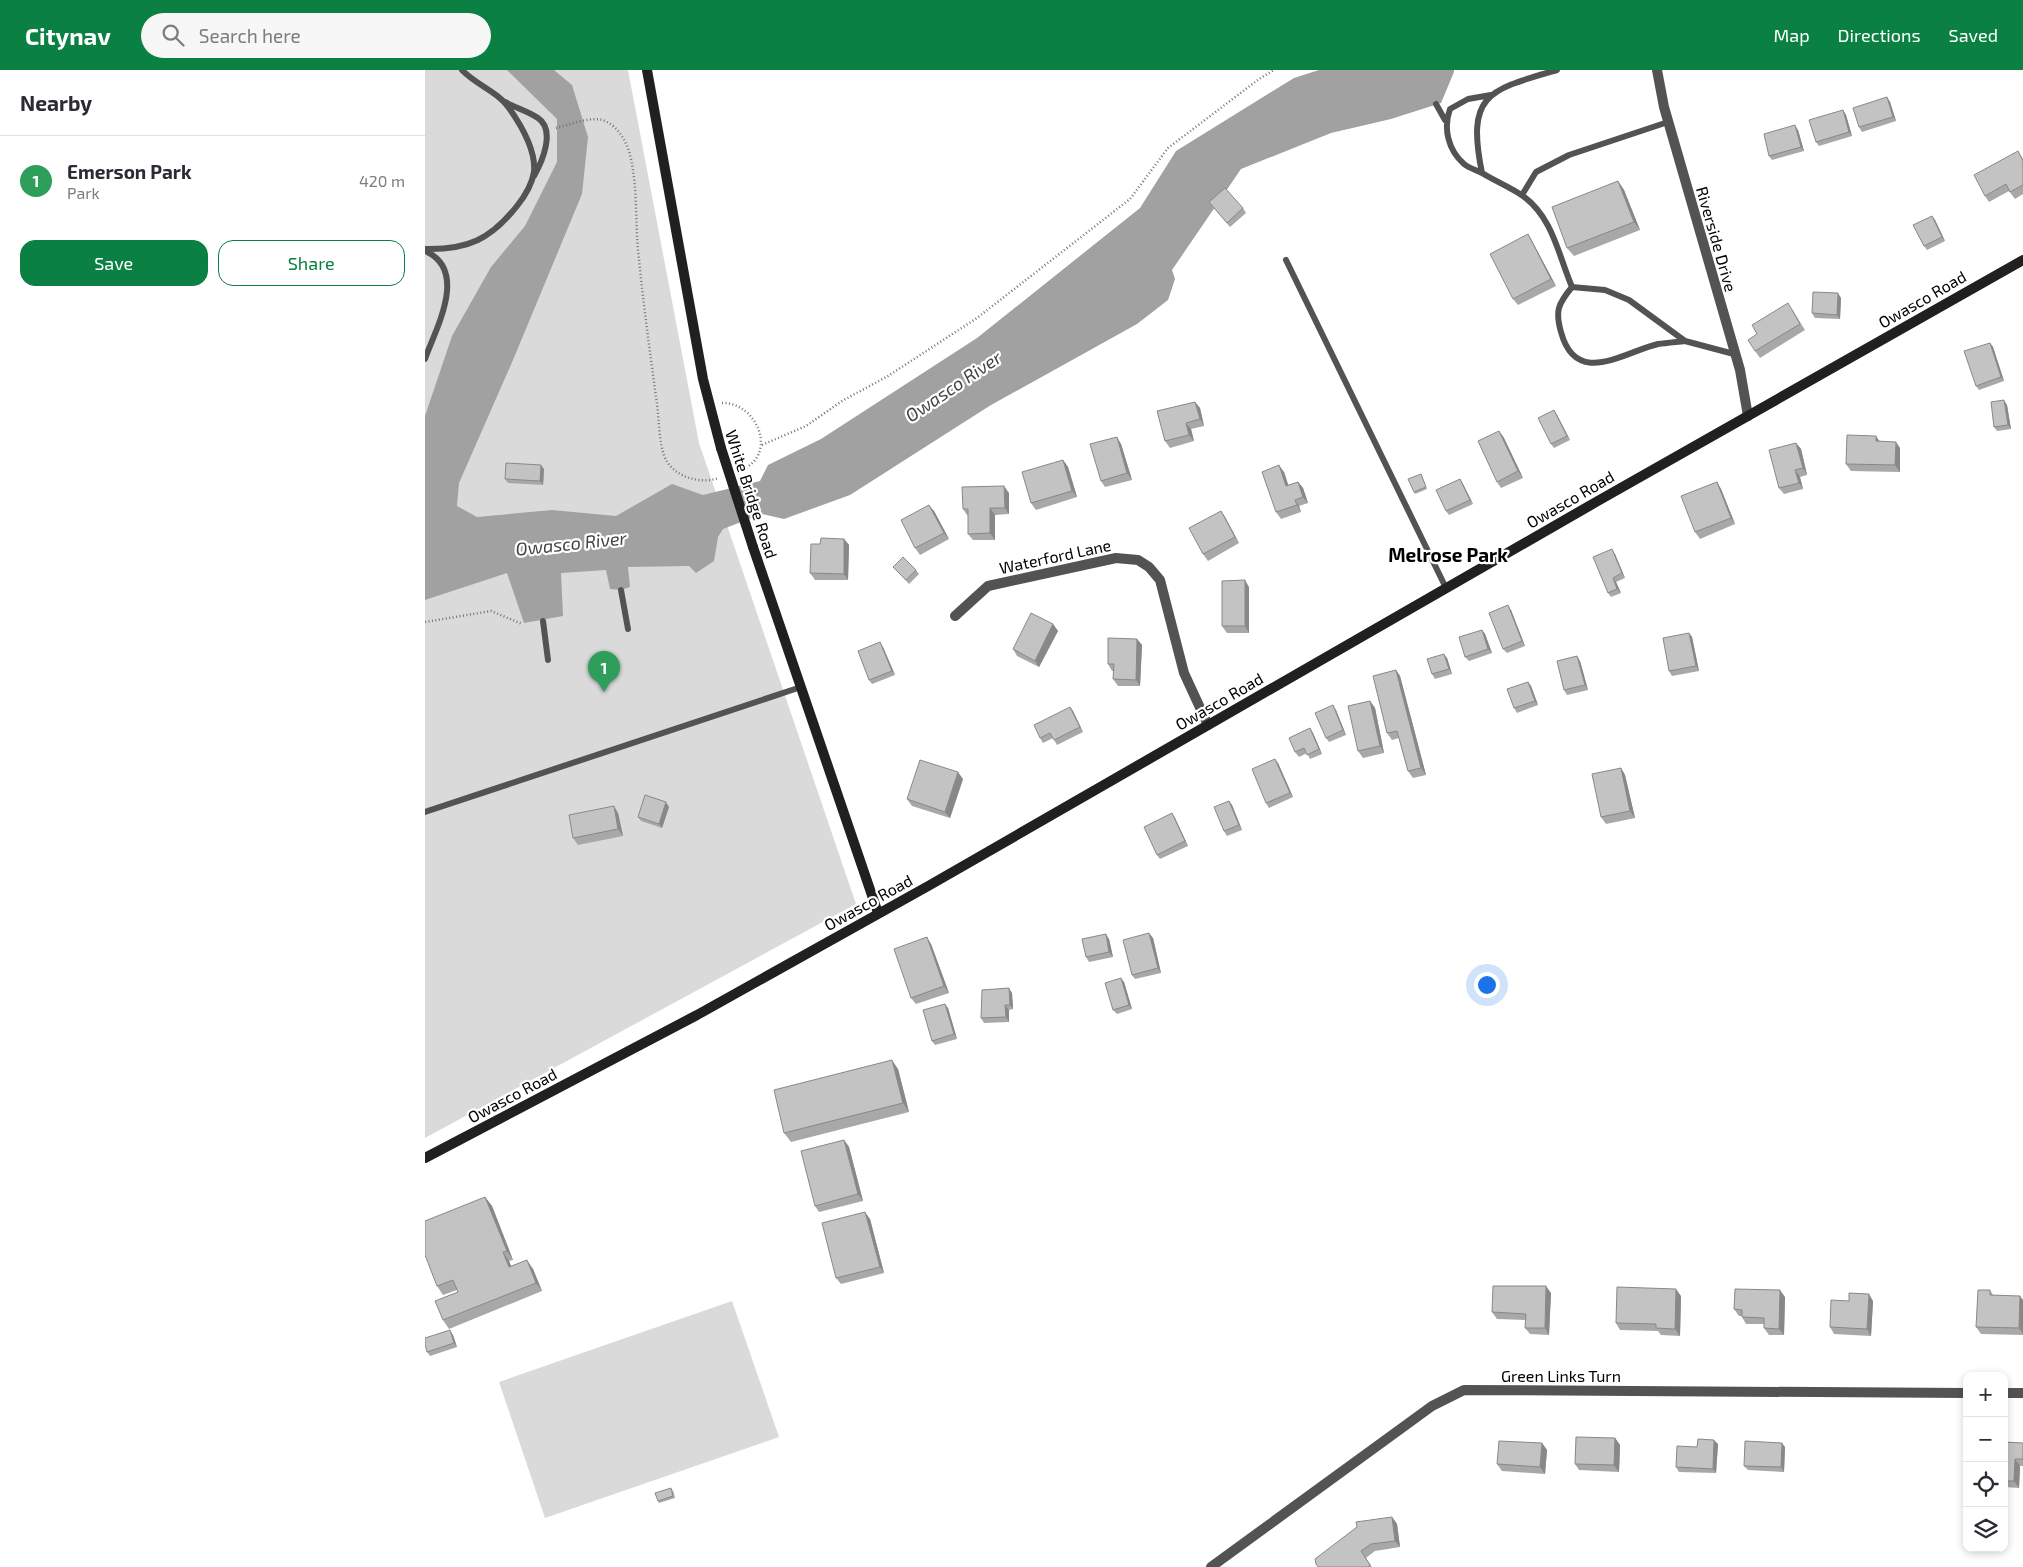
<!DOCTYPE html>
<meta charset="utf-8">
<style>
:root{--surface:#fff;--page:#f7f7f7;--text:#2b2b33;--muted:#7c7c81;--line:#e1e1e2;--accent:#0b8043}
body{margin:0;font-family:"Exo 2",sans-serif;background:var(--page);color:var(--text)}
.controls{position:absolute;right:15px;bottom:15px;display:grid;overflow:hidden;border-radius:10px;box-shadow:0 2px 8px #0003}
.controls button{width:45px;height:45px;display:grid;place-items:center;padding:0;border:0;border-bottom:1px solid var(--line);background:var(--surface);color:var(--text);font:25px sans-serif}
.you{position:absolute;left:1061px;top:914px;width:18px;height:18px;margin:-12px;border:4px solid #fff;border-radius:50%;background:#1a73e8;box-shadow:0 0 0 8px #1a73e833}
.badge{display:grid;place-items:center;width:32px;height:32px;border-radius:50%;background:var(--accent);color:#fff;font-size:16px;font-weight:700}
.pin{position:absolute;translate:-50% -41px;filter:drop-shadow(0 1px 2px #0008)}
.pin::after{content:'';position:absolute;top:26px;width:18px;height:15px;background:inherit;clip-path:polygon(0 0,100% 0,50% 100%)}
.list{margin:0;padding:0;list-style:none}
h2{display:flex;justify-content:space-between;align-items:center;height:65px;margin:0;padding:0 20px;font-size:21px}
h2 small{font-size:16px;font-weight:400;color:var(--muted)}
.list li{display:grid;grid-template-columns:32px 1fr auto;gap:15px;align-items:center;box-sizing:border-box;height:90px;padding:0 20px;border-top:1px solid var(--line)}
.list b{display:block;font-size:19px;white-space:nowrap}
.list p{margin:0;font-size:16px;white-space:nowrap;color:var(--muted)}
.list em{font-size:16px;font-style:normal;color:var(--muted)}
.actions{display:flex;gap:10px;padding:15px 20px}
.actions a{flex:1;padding:11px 0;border:1px solid var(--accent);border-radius:15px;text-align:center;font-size:18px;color:var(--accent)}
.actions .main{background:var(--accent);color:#fff}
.icon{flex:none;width:28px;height:28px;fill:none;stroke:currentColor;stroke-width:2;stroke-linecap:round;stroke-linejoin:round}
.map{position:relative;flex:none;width:1598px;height:1497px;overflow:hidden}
header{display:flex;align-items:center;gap:30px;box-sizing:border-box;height:70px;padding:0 25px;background:var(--accent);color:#fff}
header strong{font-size:24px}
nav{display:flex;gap:28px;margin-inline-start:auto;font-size:18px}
.search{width:350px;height:45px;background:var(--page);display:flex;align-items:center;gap:12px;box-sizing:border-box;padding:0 18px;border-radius:28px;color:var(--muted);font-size:19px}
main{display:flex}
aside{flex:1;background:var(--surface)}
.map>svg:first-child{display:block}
.green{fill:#dadada}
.water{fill:#a1a1a1}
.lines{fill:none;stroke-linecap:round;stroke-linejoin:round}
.path{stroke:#757575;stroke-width:2.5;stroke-dasharray:1 2.5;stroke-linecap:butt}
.lane{stroke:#535353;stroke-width:6}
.street{stroke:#535353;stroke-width:10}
.secondary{stroke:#202020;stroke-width:10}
.secondary-bridge{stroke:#202020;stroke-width:10}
.wall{fill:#a8a8a8}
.shaded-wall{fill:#888}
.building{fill:#c3c3c3;stroke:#888}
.labels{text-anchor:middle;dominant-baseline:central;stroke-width:4.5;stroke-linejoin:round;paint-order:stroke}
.street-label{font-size:16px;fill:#000;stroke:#fff}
.water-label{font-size:18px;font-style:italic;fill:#424242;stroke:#fff}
.quarter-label{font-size:19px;font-weight:bold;fill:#000;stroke:#fff}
</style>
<header>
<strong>Citynav</strong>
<div class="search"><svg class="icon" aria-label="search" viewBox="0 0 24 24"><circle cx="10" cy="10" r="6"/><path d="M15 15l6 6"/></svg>Search here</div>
<nav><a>Map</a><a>Directions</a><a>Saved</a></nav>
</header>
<main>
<aside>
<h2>Nearby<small></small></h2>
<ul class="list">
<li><span class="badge" style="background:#2e9e5b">1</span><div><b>Emerson Park</b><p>Park</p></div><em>420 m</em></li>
</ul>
<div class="actions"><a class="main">Save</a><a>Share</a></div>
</aside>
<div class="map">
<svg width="1598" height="1497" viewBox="0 0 1598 1497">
<rect width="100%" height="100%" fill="#fff"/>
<path class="green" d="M0 0H203L274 373 431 834 0 1068Z
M307 1231 354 1367 120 1448 74 1312Z"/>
<path class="water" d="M82 0H129L147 15 163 67 157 124 88 290 34 413 32 436 52 447 127 440 191 446 247 414 278 425 335 411 343 395 396 369 552 268 715 138 751 81 869 8 894 0H1029V2L1016 33 966 49 906 63 816 99 747 200 750 209 743 230 712 254 566 335 425 425 359 449 337 444 298 459 293 467 289 491 271 503 264 496 203 497 205 517 196 520 185 519 181 500 136 503 138 546 99 553 82 503 0 530V346L27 266 66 197 100 156 132 92V49Z"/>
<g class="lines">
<path class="path" d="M131 58C145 55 169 44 182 52 192 57 199 68 203 78 213 110 210 146 213 180 218 231 225 283 232 334 234 349 234 377 241 390 251 408 276 414 294 408
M297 333C332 332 354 385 316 400
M337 375 381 356 417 331 463 306 552 248 705 129 743 78 834 9 849 0
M0 552 66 541 97 554"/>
<path class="lane" d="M1132 0C1063 20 1041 24 1057 103 1070 111 1085 117 1098 126 1128 148 1133 184 1147 217L1180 220 1204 230 1260 271 1309 284
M80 32C91 38 103 41 113 48 131 60 117 92 109 106
M1011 34 1020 50
M1057 103C1051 100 1044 98 1039 94 1023 80 1018 58 1025 39L1043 29 1066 25
M1097 125 1111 102 1144 85 1243 52
M0 179C43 180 66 169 92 136 100 126 107 114 109 102 111 81 96 55 84 38 72 21 51 15 37 0
M0 181C44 200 11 258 0 289
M861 190 1021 518
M1147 217C1133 234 1130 241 1136 262 1151 318 1199 282 1233 274 1241 273 1251 272 1260 271
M196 520 203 559
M118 551 123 590
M0 742 376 617"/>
<path class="street" d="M1232 0 1239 37 1315 300 1323 346
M530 546 563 516 691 488 713 490 724 497 735 510 759 603 783 655
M1579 1323H1598
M786 1497 1007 1336 1039 1320 1542 1323"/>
<path class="secondary" d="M222 0 278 309 296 378
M328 477 453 843
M0 1088 272 945 505 815 1171 432 1598 190"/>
<path class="secondary-bridge" d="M296 378 328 477"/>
</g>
<path class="wall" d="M1462 27 1465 32 1471 51 1437 62 1434 57Z
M1418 40 1421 45 1427 66 1394 76 1391 72Z
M1373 60 1379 81 1347 90 1344 86Z
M1593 81 1598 89V124L1590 129 1584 121 1564 132 1560 126Z
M1193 111 1199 120 1215 160 1149 186 1142 178Z
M784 132 818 138 821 143 805 157Z
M1507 146 1510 150 1520 171 1502 180 1499 176Z
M1103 164 1107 171 1131 216 1093 235 1088 229Z
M1416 228 1415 249 1390 248 1387 243Z
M1367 239 1380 260 1335 288 1330 281 1332 264Z
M1565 273 1568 277 1579 311 1554 320 1551 316Z
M770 332 775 338 779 356 766 359 769 371 745 378 740 371Z
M1582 335 1586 359 1572 361 1569 357Z
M1129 340 1132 345 1145 370 1129 378 1126 374Z
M1074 361 1079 368 1098 408 1076 418 1072 412Z
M1455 371 1475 378V402L1426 401 1421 394Z
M1371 373 1376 379 1382 405 1375 407 1378 419 1359 424 1354 418Z
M696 374 707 410 680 417 676 411Z
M638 390 643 397 652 427 611 440 606 433Z
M119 399 118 415 83 413 80 409Z
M859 402 863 415 873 412 878 418 883 433 874 436 876 442 856 449 851 442Z
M996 404 1002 419 990 424 989 422Z
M1035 409 1038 414 1048 434 1024 445 1021 441Z
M1292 412 1296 419 1310 454 1275 469 1270 462Z
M584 423V444L570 445V470H548L543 464V445H542L538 439Z
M509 441 524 469 495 485 490 478Z
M796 441 800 447 814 473 783 491 778 484Z
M419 469 424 475 423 510H390L385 503 395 474Z
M1190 484 1200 508 1191 512 1196 523 1186 527 1183 523Z
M468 497 491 500 494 504 484 514 472 501Z
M824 517V563H802L797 556Z
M1086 540 1100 576 1082 583 1078 579Z
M628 554 633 561 614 597 592 586 588 579Z
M1057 560 1060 564 1067 583 1044 591 1040 587Z
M1264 563 1267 567 1274 601 1247 606 1244 601Z
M712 569 717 575 715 616H693L688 609 689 601H687L683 594Z
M458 577 470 605 447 614 444 610Z
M1022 588 1027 604 1010 609 1007 604Z
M1155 591 1163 620 1142 625 1139 620Z
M971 600 975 606 1001 705 988 708 983 701 974 668 967 670 962 663Z
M1103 612 1106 616 1113 635 1092 643 1089 638Z
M945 631 950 638 959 683 938 688 933 681Z
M645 637 648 641 658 662 632 675 628 668 618 673 615 668Z
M911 640 921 665 904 672 901 668Z
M888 663 897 684 885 689 882 683 874 687 870 682Z
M853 693 868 727 844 738 841 733Z
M1196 698 1200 705 1210 748 1181 754 1176 747Z
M538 709 525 748 487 736 482 729Z
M804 731 807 735 817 760 802 766 799 761Z
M244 737 237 758 216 751 213 747Z
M193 743 198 766 153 775 148 768Z
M747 743 750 748 763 776 735 789 732 785Z
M728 868 736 903 710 909 707 905Z
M684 869 688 887 664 892 661 887Z
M506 874 524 923 491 934 486 928Z
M699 912 707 939 692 944 688 940Z
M587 923 588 939 584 940V952L559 953 556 948Z
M523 938 532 969 510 975 507 971Z
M473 999 484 1042 366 1072 359 1063Z
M419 1070 424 1077 438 1131 394 1142 390 1136Z
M60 1127 67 1136 88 1190 84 1191 86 1196 108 1199 117 1221 24 1259 18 1250 33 1222 32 1220 18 1225 12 1216Z
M445 1149 459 1203 416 1214 411 1208Z
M1565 1220 1568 1225 1598 1230V1265L1556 1264 1551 1257Z
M1126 1223 1124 1265 1105 1264 1100 1258 1101 1250 1072 1249 1067 1242Z
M1256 1226 1255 1266 1236 1265 1233 1261 1195 1260 1191 1253Z
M1360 1227 1359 1265H1344L1339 1258V1254H1321L1317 1247V1246H1314L1309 1239Z
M1424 1231H1448L1446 1266 1409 1264 1405 1257Z
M28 1265 32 1277 5 1286 2 1282Z
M1190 1368 1195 1375 1194 1402 1154 1400 1150 1394Z
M1579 1372 1598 1373V1396H1595L1594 1418 1579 1417Z
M1117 1373 1122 1380 1120 1404 1077 1401 1072 1394Z
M1293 1374 1291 1403 1254 1402 1251 1397 1272 1377Z
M1360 1377 1359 1402 1323 1400 1319 1396Z
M248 1420 250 1428 234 1433 233 1431Z
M967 1447 972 1454 975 1477 950 1481 941 1488 947 1497H893Z"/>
<path class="shaded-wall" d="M1462 27 1465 32 1471 51 1468 47Z
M1418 40 1421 45 1427 66 1424 62Z
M1370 55 1373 60 1379 81 1376 77Z
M1193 111 1199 120 1215 160 1209 152Z
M1507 146 1510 150 1520 171 1517 167Z
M1103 164 1107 171 1131 216 1126 209Z
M1413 223 1416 228 1415 249 1412 245Z
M1565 273 1568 277 1579 311 1576 307Z
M1579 330 1582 335 1586 359 1583 355Z
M770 332 775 338 779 356 775 349Z
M1129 340 1132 345 1145 370 1142 366Z
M761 353 766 359 769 371 764 365Z
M1074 361 1079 368 1098 408 1093 401Z
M1451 366 1455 372 1451 371Z
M692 367 696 374 707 410 702 403Z
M1471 372 1475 378V402L1470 395Z
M1371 373 1376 379 1382 405 1378 398Z
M638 390 643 397 652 427 647 421Z
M116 395 119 399 118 415 115 411Z
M854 395 859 402 866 423 861 416Z
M1370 400 1375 407 1378 419 1374 413Z
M1035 409 1038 414 1048 434 1045 430Z
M873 412 878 418 883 433 878 427Z
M1292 412 1296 419 1310 454 1306 448Z
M579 416 584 423V444L580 438Z
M870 430 874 436 876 442 872 435Z
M504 435 509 441 524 469 519 463Z
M565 438 570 445V470L565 463Z
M796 441 800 447 814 473 810 467Z
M419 469 424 475 423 510 419 504Z
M1187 479 1190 484 1200 508 1197 503Z
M1188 508 1191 512 1196 523 1192 519Z
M820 510 824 517V563L820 556Z
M1083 535 1086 540 1100 576 1097 571Z
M628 554 633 561 614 597 610 591Z
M1057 560 1060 564 1067 583 1063 579Z
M1264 563 1267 567 1274 601 1271 596Z
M712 569 717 575 715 616 711 610Z
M455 572 458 577 470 605 467 601Z
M1019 584 1022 588 1027 604 1024 599Z
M1152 586 1155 591 1163 620 1160 615Z
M971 600 975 606 1001 705 996 698Z
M1103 612 1106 616 1113 635 1110 631Z
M945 631 950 638 959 683 955 676Z
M908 635 911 640 921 665 918 660Z
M645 637 648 641 658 662 655 657Z
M885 658 888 663 897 684 894 679Z
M850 689 853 693 868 727 865 723Z
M1196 698 1200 705 1210 748 1205 741Z
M533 702 538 709 525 748 520 742Z
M804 731 807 735 817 760 814 755Z
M241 732 244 737 237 758 234 754Z
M189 736 193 743 198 766 193 759Z
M747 743 750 748 763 776 760 771Z
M724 863 728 868 736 903 733 898Z
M681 864 684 869 688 887 684 882Z
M502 867 506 874 524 923 519 916Z
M696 908 699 912 707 939 704 935Z
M584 918 587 923 588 939 585 935Z
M520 934 523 938 532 969 529 964Z
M580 935 584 940V952L581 947Z
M467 990 473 999 484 1042 478 1033Z
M419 1070 424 1077 438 1131 433 1124Z
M60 1127 67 1136 88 1190 82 1181Z
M440 1142 445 1149 459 1203 455 1197Z
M78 1182 84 1191 90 1206 84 1197Z
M102 1190 108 1199 117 1221 111 1213Z
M1121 1216 1126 1223 1124 1265 1120 1258Z
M1251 1219 1256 1226 1255 1266 1250 1259Z
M1355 1220 1360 1227 1359 1265 1354 1259Z
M1444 1224 1448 1231 1446 1266 1442 1259Z
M1595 1226 1598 1230V1264L1594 1258Z
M25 1260 28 1265 32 1277 29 1273Z
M1190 1368 1195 1375 1194 1402 1189 1395Z
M1289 1370 1293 1374 1291 1403 1288 1399Z
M1117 1373 1122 1380 1120 1404 1115 1397Z
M1357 1373 1360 1377 1359 1402 1356 1397Z
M1590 1389 1595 1396 1594 1418 1589 1411Z
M967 1447 972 1454 975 1477 970 1471Z"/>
<path class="building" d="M1462 27 1468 47 1434 57 1428 38Z
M1418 40 1424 62 1391 72 1384 50Z
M1370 55 1376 77 1344 86 1339 64Z
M1593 81 1598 91V115L1585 122 1581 114 1560 126 1549 105Z
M1193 111 1209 152 1142 178 1127 137Z
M800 118 818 138 802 153 784 132Z
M1507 146 1517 167 1499 176 1488 155Z
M1103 164 1126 209 1088 229 1065 184Z
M1388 222 1413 223 1412 245 1387 243Z
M1363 233 1375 254 1330 281 1323 270 1332 264 1327 255Z
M1565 273 1576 307 1551 316 1539 281Z
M1579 330 1583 355 1569 357 1566 332Z
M770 332 775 349 761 353 764 365 740 371 732 341Z
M1129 340 1142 366 1126 374 1113 348Z
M1074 361 1093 401 1072 412 1053 371Z
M1422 365 1451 366V371L1471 372 1470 395 1421 394Z
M692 367 702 403 676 411 665 374Z
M1371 373 1378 398 1370 400 1374 413 1354 418 1344 380Z
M638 390 647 421 606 433 597 402Z
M81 393 116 395 115 411 80 409Z
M854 395 861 416 873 412 878 427 870 430 872 435 851 442 837 402Z
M996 404 1001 417 989 422 983 409Z
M1035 409 1045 430 1021 441 1011 420Z
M1292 412 1306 448 1270 462 1256 426Z
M579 416 580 438H565V463L543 464V439H538L537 417Z
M504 435 519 463 490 478 476 450Z
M796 441 810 467 778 484 764 458Z
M396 468 419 469V504L385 503 386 474H395Z
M1187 479 1197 503 1188 508 1192 519 1183 523 1168 487Z
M478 487 491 500 481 510 468 497Z
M820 510V556H797V511Z
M1083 535 1097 571 1078 579 1064 543Z
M606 543 628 554 610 591 588 579Z
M1057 560 1063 579 1040 587 1034 567Z
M1264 563 1271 596 1244 601 1238 568Z
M683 568 712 569 711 610 688 609 689 594H683Z
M455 572 467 601 444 610 433 581Z
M1019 584 1024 599 1007 604 1002 589Z
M1152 586 1160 615 1139 620 1132 591Z
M971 600 996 698 983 701 972 661 962 663 948 606Z
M1103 612 1110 631 1089 638 1082 619Z
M945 631 955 676 933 681 923 636Z
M908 635 918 660 901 668 890 643Z
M645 637 655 657 629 670 625 663 615 668 609 655Z
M885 658 894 679 882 685 879 678 870 682 864 668Z
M850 689 865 723 841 733 827 699Z
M495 690 533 702 520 742 482 729Z
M1196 698 1205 741 1176 747 1167 704Z
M220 725 241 732 234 754 213 747Z
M804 731 814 755 799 761 789 737Z
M189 736 193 759 148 768 144 745Z
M747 743 760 771 732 785 719 757Z
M724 863 733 898 707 905 698 870Z
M681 864 684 882 661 887 657 869Z
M502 867 519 916 486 928 469 879Z
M696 908 704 935 688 940 680 913Z
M584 918 585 935H580L581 947 556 948 557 920Z
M520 934 529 964 507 971 498 940Z
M467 990 478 1033 359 1063 349 1020Z
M419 1070 433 1124 390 1136 376 1081Z
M60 1127 82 1181 78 1182 84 1197 102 1190 111 1213 18 1250 10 1231 33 1222 28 1210 12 1216 0 1185V1151Z
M440 1142 455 1197 411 1208 397 1153Z
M1068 1216H1121L1120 1258H1100L1101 1244 1067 1242Z
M1192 1217 1251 1219 1250 1259 1231 1258V1254L1191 1253Z
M1310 1219 1355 1220 1354 1259 1339 1258V1248L1317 1247V1240L1309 1239Z
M1553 1220H1565V1225L1595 1226 1594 1258 1551 1257Z
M1424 1223 1444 1224 1442 1259 1405 1257 1406 1230 1424 1231Z
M25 1260 29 1273 2 1282 0 1274V1268Z
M1151 1367 1190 1368 1189 1395 1150 1394Z
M1273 1369 1289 1370 1288 1399 1251 1397 1252 1376 1272 1377Z
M1074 1371 1117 1373 1115 1397 1072 1394Z
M1320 1371 1357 1373 1356 1397 1319 1396Z
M1579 1372 1598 1373V1389H1590L1589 1411H1579Z
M246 1418 248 1426 233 1431 230 1423Z
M967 1447 970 1471 946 1474 936 1481 945 1495 943 1497H893L891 1494 890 1489 932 1457 931 1452Z"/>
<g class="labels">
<g class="street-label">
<text transform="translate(1292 169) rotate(74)">Riverside Drive</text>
<text transform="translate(1497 229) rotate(-30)">Owasco Road</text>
<text transform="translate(327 424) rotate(72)">White Bridge Road</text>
<text transform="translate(1145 429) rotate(-30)">Owasco Road</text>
<text transform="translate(630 486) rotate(-12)">Waterford Lane</text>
<text transform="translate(794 631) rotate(-30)">Owasco Road</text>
<text transform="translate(443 832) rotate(-29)">Owasco Road</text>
<text transform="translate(87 1025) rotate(-28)">Owasco Road</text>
<text x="1136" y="1305">Green Links Turn</text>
</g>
<g class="water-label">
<text transform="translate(528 316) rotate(-34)">Owasco River</text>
<text transform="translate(146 473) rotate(-6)">Owasco River</text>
</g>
<g class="quarter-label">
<text x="1023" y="484">Melrose Park</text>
</g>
</g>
</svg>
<div class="controls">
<button>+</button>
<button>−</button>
<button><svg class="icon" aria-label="locate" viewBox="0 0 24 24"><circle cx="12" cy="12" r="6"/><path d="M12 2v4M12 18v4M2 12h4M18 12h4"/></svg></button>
<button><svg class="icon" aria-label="layers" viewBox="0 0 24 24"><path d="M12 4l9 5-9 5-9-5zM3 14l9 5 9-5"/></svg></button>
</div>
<div class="you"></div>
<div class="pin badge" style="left:179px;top:622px;background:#2e9e5b">1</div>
</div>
</main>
